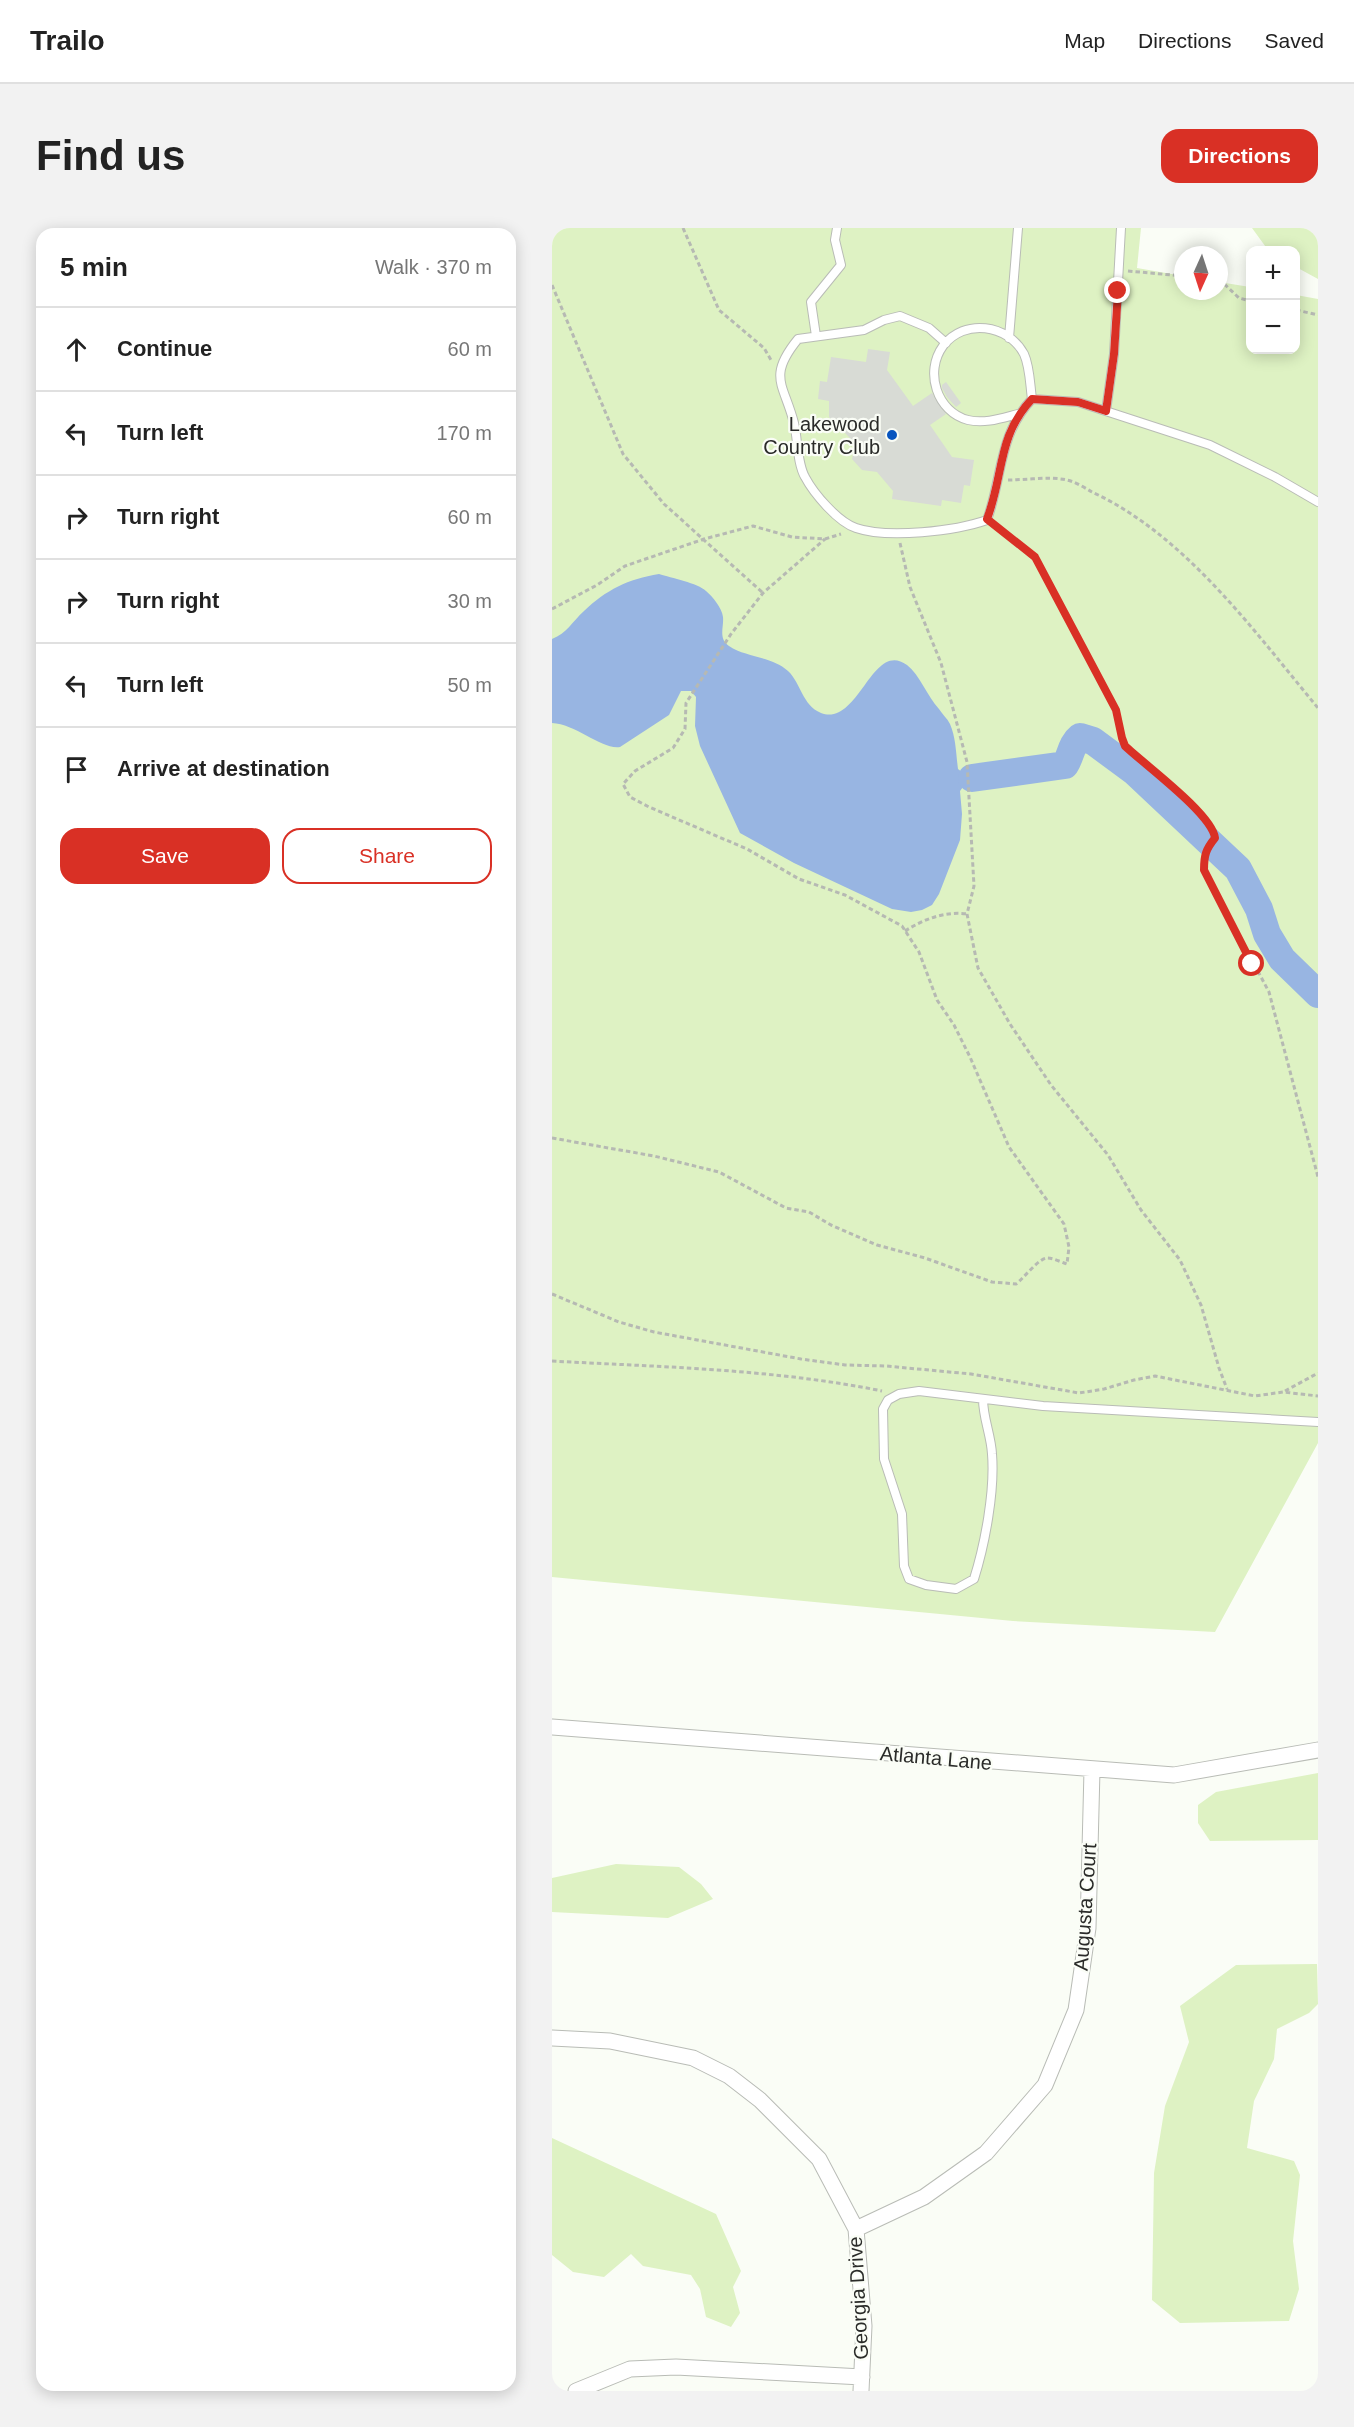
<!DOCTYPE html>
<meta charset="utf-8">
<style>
:root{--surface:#fff;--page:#f2f2f2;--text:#222;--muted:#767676;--line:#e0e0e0;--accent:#d93025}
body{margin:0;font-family:Arial,sans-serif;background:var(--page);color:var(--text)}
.controls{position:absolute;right:18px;top:18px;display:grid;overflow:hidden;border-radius:12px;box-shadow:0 3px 15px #0003}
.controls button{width:54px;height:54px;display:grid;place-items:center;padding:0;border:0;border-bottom:2px solid var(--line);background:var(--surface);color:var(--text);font:30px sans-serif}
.compass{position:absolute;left:622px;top:18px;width:54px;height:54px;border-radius:50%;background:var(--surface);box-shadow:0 3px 15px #0003;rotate:183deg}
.stop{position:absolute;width:18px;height:18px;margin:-14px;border:4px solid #d93025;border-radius:50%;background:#fff}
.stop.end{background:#d93025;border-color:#fff;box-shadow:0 2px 6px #0008}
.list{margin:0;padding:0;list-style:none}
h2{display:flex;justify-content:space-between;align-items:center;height:78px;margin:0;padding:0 24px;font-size:26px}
h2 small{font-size:20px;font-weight:400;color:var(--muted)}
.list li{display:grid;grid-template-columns:39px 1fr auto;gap:18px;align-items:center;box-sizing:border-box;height:84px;padding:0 24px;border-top:2px solid var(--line)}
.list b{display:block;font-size:22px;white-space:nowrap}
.list em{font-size:20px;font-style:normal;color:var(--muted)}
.actions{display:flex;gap:12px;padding:18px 24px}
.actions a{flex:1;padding:14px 0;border:2px solid var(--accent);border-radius:18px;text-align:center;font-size:21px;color:var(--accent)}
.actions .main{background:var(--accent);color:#fff}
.icon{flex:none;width:33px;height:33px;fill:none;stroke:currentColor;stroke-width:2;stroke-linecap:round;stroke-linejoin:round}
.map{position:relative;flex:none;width:766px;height:2163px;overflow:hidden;border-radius:18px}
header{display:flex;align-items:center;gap:36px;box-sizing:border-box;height:84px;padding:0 30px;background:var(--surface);border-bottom:2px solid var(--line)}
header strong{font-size:28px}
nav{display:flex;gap:33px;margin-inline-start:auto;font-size:21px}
.intro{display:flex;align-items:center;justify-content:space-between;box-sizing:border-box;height:144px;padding:0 36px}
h1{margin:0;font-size:42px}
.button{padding:15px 27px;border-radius:18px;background:var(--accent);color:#fff;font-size:21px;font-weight:700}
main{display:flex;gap:36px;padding:0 36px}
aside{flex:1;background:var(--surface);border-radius:18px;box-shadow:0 3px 15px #0003}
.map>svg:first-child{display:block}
.green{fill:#def2c3}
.water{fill:#98b5e2}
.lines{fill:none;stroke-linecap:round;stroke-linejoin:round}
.river{stroke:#98b5e2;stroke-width:28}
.building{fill:#d8dbd5}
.service-casing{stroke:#b9bcb6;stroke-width:10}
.minor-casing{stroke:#b9bcb6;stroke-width:17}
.path{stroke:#b6b9b3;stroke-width:3;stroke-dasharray:4.5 3;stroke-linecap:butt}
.service{stroke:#fff;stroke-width:8}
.minor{stroke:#fff;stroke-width:15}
.route{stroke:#d93025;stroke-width:8}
.poi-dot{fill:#0855bf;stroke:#fafdf6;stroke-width:2}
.labels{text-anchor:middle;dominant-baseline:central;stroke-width:4.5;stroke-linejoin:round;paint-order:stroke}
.poi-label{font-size:20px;fill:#2a2b29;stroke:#fafdf6;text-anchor:end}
.street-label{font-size:20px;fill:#2a2b29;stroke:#fafdf6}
</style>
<header>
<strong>Trailo</strong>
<nav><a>Map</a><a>Directions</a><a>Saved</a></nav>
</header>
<div class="intro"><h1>Find us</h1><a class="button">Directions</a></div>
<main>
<aside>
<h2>5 min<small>Walk · 370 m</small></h2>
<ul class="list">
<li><svg class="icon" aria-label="ahead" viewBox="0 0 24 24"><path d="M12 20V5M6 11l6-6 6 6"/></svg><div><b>Continue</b></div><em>60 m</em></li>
<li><svg class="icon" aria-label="left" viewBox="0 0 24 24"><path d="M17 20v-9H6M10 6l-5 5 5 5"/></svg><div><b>Turn left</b></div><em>170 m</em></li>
<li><svg class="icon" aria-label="right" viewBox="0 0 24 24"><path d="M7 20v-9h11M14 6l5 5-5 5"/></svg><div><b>Turn right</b></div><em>60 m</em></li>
<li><svg class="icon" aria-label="right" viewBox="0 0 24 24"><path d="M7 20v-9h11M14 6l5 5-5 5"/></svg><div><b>Turn right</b></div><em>30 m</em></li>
<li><svg class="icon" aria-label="left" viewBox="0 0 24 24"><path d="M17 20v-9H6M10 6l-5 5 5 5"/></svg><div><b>Turn left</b></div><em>50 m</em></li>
<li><svg class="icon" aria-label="arrive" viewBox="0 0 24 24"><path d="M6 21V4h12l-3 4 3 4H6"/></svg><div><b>Arrive at destination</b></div></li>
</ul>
<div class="actions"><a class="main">Save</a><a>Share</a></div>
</aside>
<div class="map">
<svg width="766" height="2163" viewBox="0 0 766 2163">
<rect width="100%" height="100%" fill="#fafdf6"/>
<path class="green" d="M0 0H589L585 40 631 48V63H667V54L698 59V122H744V67L766 71V1215L663 1404 461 1393 0 1349Z
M700 0H766V51L744 39V22H716Z
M766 1545V1612L658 1613 646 1595V1577L664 1564Z
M64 1636 127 1639 149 1656 161 1671 116 1690 0 1684V1650Z
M765 1736 766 1776 757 1785 725 1801 722 1831 702 1873 695 1920 742 1933 748 1947 741 2013 747 2061 737 2093 628 2095 600 2072 602 1945 613 1878 637 1814 628 1778 684 1737Z
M0 1910 164 1986 189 2043 181 2059 188 2085 179 2099 154 2089 148 2061 139 2047 91 2038 79 2026 52 2049 21 2044 0 2027Z"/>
<path class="water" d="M107 346C119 350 146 355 154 363 161 369 170 380 171 389 172 400 166 410 177 418 195 430 220 428 236 443 249 455 250 477 269 485 307 499 320 411 355 437 368 447 375 468 387 481 390 486 395 490 398 496 404 510 404 526 406 541L414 547V555L408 563 410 586 408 612 387 666 380 677 370 682 359 684 340 681 242 635 188 605 148 518 143 498 144 469 139 463H129L117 487 68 519C50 522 24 496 0 495V411C15 405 20 394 32 383 54 362 76 351 107 346Z"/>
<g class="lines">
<path class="river" d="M420 550 513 537C519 528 519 516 528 509L541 513 583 544 686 641 707 681 715 706 730 731 766 766"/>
</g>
<path class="building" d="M316 121 338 124 335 142 361 178 380 165 394 186 378 197 400 229 422 232 418 258 412 257 409 275 390 272 389 278 340 271 341 263 325 244 310 242 300 231 303 215 277 189V173L266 171 268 153 275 154 279 129 314 134Z
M394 154 409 175 404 179 395 169 390 160V157Z"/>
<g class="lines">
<g class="service-casing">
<path id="service" d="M264 108 259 74 289 37 283 12 285 0
M457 110 466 0
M394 115 377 100 348 88 332 92 312 102 246 111C215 149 232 156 242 195 246 212 245 235 253 249 262 266 286 294 304 300 336 311 404 303 435 292 451 248 446 207 480 171L526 174 658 217 723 249 766 274
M554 183 562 126 569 0
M466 186C450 190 433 196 416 192 385 184 372 144 391 118 412 90 456 96 472 126 478 139 478 157 480 171
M431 1171C431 1190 439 1207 440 1226 443 1263 433 1316 422 1351L404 1361 374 1357 357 1351 352 1338 350 1286 332 1231 331 1181 336 1172 347 1166 367 1163 491 1178 766 1194"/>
</g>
<g class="minor-casing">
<path id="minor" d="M0 1499 622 1547 766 1522
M0 1810 58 1813 141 1830 177 1848 208 1872 267 1931 304 2001 312 2098 309 2163
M304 2001 372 1969 434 1925 493 1857 524 1782 536 1700 540 1542
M24 2163 78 2141 124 2139 310 2149"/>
</g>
<path class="path" d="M131 0 167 82 212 120 219 132
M576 43 631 48
M667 51 687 70 698 73
M0 57 71 226 112 276 211 365
M744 82 766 87
M456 252C475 252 497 248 515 252 524 254 533 260 540 264 633 307 702 403 766 480
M444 298 483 329 564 482 569 511 573 518C593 537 661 586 663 610 654 621 652 627 652 642L717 764 766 949
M348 315 358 359 389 435 415 534 422 658 415 686 426 740 458 796 499 857 556 927 589 982 628 1032 649 1077 667 1140 675 1161
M0 381 45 357 73 338 152 311 201 298 240 309 273 311 289 306
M353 703C372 691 393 683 415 686
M0 910 102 928 167 944 234 980 257 984 279 997 325 1017 373 1030 440 1054 464 1056C472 1050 487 1030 495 1030 501 1030 509 1034 515 1036L517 1019 512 996 457 919 418 829 402 797 385 772 367 724 350 698 293 667 247 651 195 621 97 579 78 569 71 556 83 543 121 520 133 501 134 475 179 406 211 365 273 311
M0 1066 67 1094 102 1104 249 1131 293 1137 334 1138 419 1146 527 1165 552 1161 582 1152 603 1148 703 1168 731 1164 766 1168
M0 1133C109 1139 222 1141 330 1163
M733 1163 766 1145"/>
<use href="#service" class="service"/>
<use href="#minor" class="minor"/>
</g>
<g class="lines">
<path class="route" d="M566 63 562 126 554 183 526 174 480 171C445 208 452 247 435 291L483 329 564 482 570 510 573 518C593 537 660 586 663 610 654 621 652 627 652 642L700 736"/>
</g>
<circle class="poi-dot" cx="340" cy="207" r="6"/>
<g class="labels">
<g class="poi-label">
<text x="328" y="196">Lakewood<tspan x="328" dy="23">Country Club</tspan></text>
</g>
<g class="street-label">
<text transform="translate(384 1530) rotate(5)">Atlanta Lane</text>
<text transform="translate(533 1679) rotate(-86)">Augusta Court</text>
<text transform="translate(306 2070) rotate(-93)">Georgia Drive</text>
</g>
</g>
</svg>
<div class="controls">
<button>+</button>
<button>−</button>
</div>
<svg class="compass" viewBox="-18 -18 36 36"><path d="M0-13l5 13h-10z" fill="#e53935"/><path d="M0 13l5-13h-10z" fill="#767676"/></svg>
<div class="stop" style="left:700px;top:736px"></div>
<div class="stop end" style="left:566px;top:63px"></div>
</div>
</main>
